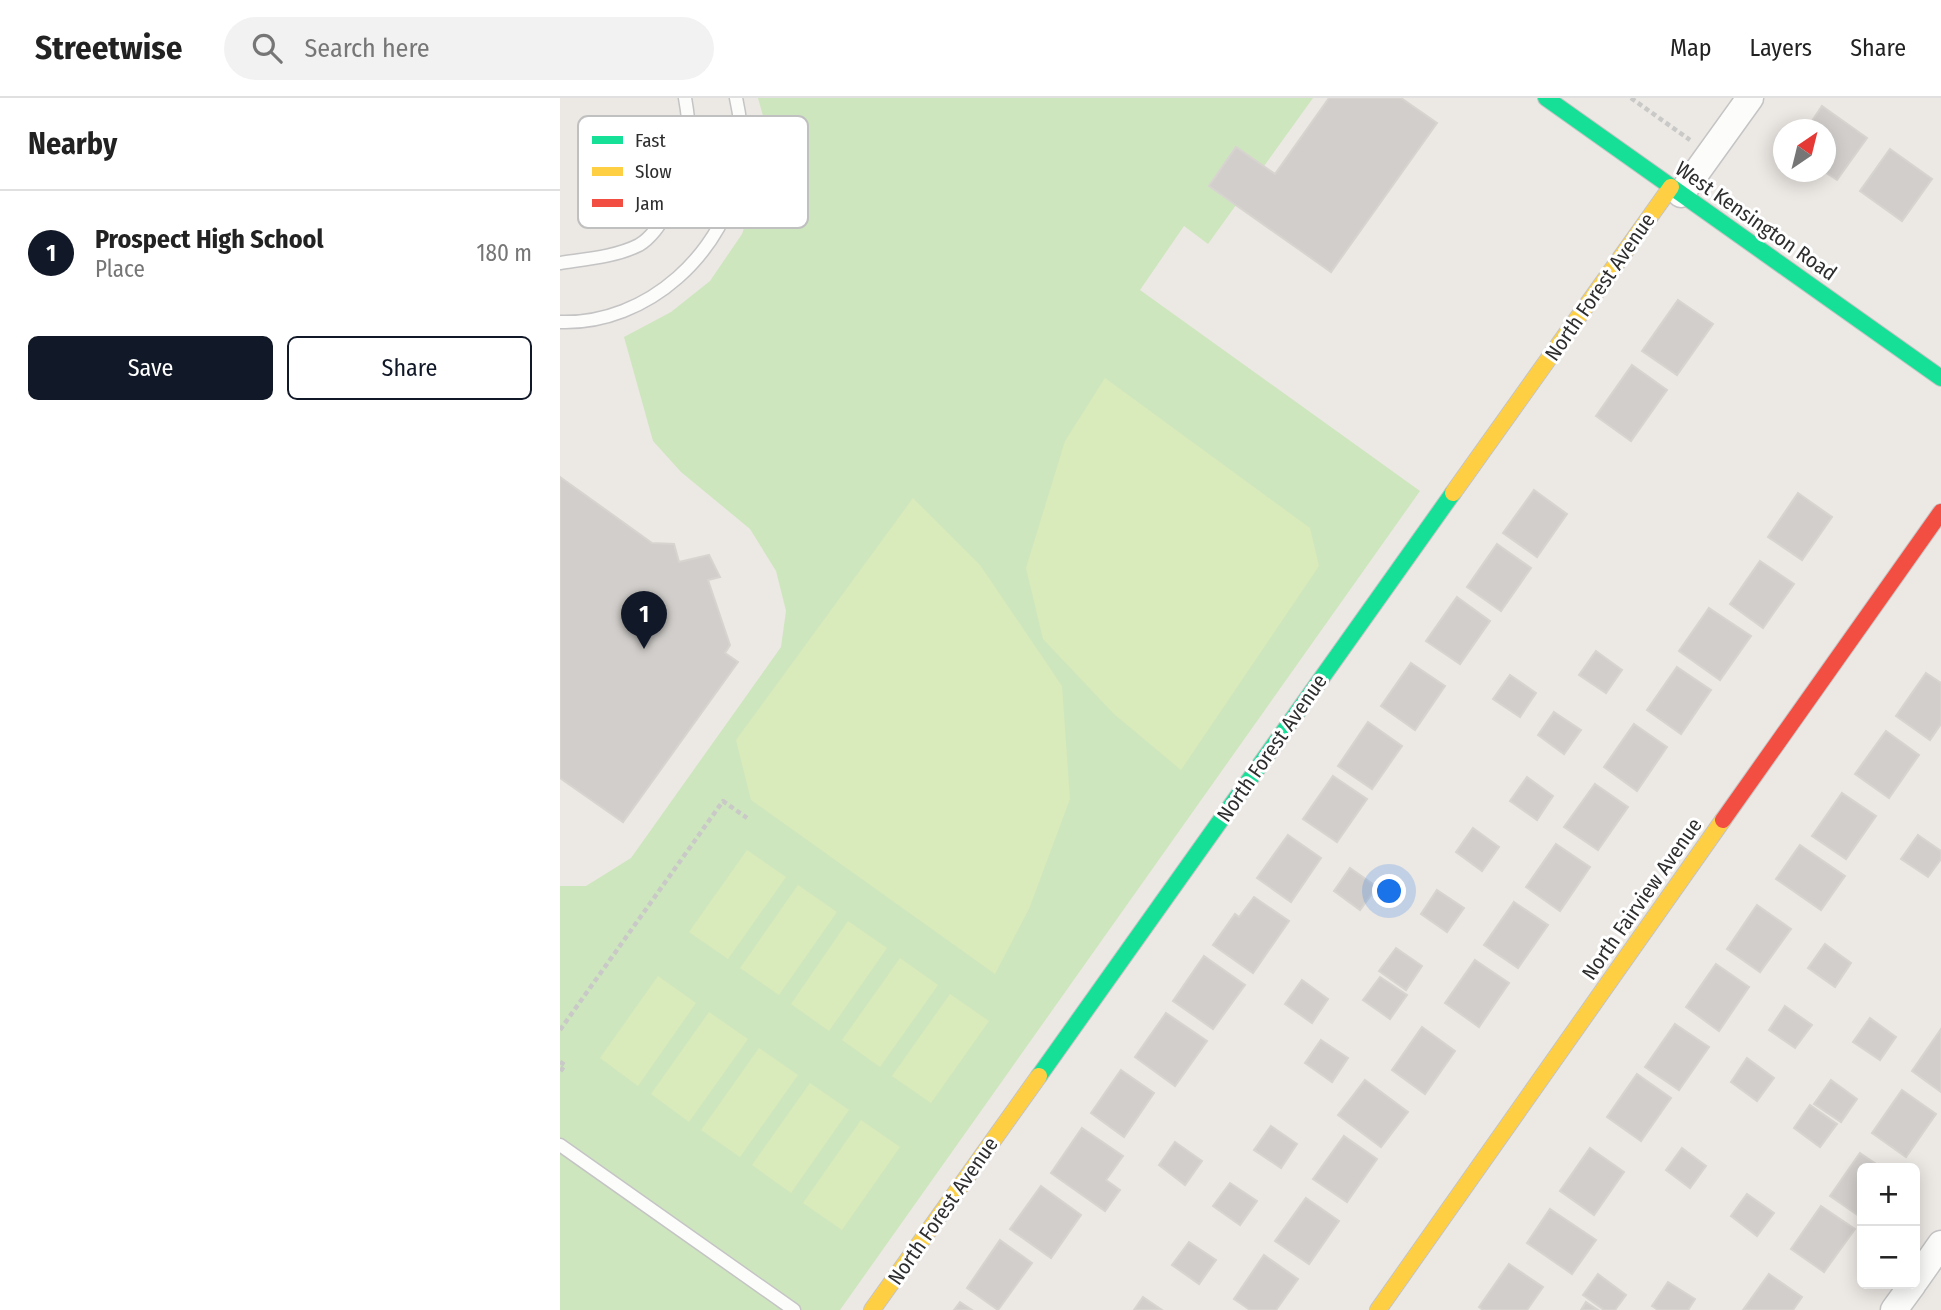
<!DOCTYPE html>
<meta charset="utf-8">
<style>
:root{--surface:#fff;--page:#f2f2f2;--text:#222;--muted:#767676;--line:#e0e0e0;--accent:#111827}
body{margin:0;font-family:"Fira Sans Condensed",sans-serif;background:var(--page);color:var(--text)}
.controls{position:absolute;right:21px;bottom:21px;display:grid;overflow:hidden;border-radius:10px;box-shadow:0 4px 18px #0003}
.controls button{width:63px;height:63px;display:grid;place-items:center;padding:0;border:0;border-bottom:2px solid var(--line);background:var(--surface);color:var(--text);font:35px sans-serif}
.compass{position:absolute;left:1213px;top:21px;width:63px;height:63px;border-radius:50%;background:var(--surface);box-shadow:0 4px 18px #0003;rotate:35deg}
.you{position:absolute;left:830px;top:794px;width:24px;height:24px;margin:-18px;border:5px solid #fff;border-radius:50%;background:#1a73e8;box-shadow:0 0 0 10px #1a73e833}
.badge{display:grid;place-items:center;width:46px;height:46px;border-radius:50%;background:var(--accent);color:#fff;font-size:23px;font-weight:700}
.pin{position:absolute;translate:-50% -58px;filter:drop-shadow(0 2px 4px #0008)}
.pin::after{content:'';position:absolute;top:37px;width:24px;height:21px;background:inherit;clip-path:polygon(0 0,100% 0,50% 100%)}
.list{margin:0;padding:0;list-style:none}
h2{display:flex;justify-content:space-between;align-items:center;height:91px;margin:0;padding:0 28px;font-size:30px}
h2 small{font-size:23px;font-weight:400;color:var(--muted)}
.list li{display:grid;grid-template-columns:46px 1fr auto;gap:21px;align-items:center;box-sizing:border-box;height:126px;padding:0 28px;border-top:2px solid var(--line)}
.list b{display:block;font-size:26px;white-space:nowrap}
.list p{margin:0;font-size:23px;white-space:nowrap;color:var(--muted)}
.list em{font-size:23px;font-style:normal;color:var(--muted)}
.actions{display:flex;gap:14px;padding:21px 28px}
.actions a{flex:1;padding:16px 0;border:2px solid var(--accent);border-radius:10px;text-align:center;font-size:24px;color:var(--accent)}
.actions .main{background:var(--accent);color:#fff}
.icon{flex:none;width:38px;height:38px;fill:none;stroke:currentColor;stroke-width:2;stroke-linecap:round;stroke-linejoin:round}
.map{position:relative;flex:none;width:1381px;height:1212px;overflow:hidden}
header{display:flex;align-items:center;gap:42px;box-sizing:border-box;height:98px;padding:0 35px;background:var(--surface);border-bottom:2px solid var(--line)}
header strong{font-size:33px}
nav{display:flex;gap:38px;margin-inline-start:auto;font-size:24px}
.search{width:490px;height:63px;background:var(--page);display:flex;align-items:center;gap:18px;box-sizing:border-box;padding:0 24px;border-radius:38px;color:var(--muted);font-size:26px}
main{display:flex}
aside{flex:1;background:var(--surface)}
.map>svg:first-child{display:block}
.green{fill:#cee6be}
.pitch{fill:#d9eabb}
.building{fill:#d1cecb;stroke:#d7d4d0;stroke-width:2}
.lines{fill:none;stroke-linecap:round;stroke-linejoin:round}
.lane-casing{stroke:#c5c4c5;stroke-width:15}
.street-casing{stroke:#c5c4c5;stroke-width:29}
.fast-casing{stroke:#c5c4c5;stroke-width:18}
.slow-casing{stroke:#c5c4c5;stroke-width:18}
.jam-casing{stroke:#c5c4c5;stroke-width:18}
.path{stroke:#c9c9c8;stroke-width:4.5;stroke-dasharray:5 3.5;stroke-linecap:butt}
.lane{stroke:#fcfcfb;stroke-width:12}
.street{stroke:#fcfcfb;stroke-width:26}
.fast{stroke:#16e098;stroke-width:16}
.slow{stroke:#ffcf43;stroke-width:16}
.jam{stroke:#f24e42;stroke-width:16}
.labels{text-anchor:middle;dominant-baseline:central;stroke-width:6;stroke-linejoin:round;paint-order:stroke}
.street-label{font-size:21px;fill:#2e2e2e;stroke:#fff}
.key{fill:#fff;stroke:#c0c0c0;stroke-width:2}
.key-label{font-size:19px;fill:#2e2e2e}
</style>
<header>
<strong>Streetwise</strong>
<div class="search"><svg class="icon" aria-label="search" viewBox="0 0 24 24"><circle cx="10" cy="10" r="6"/><path d="M15 15l6 6"/></svg>Search here</div>
<nav><a>Map</a><a>Layers</a><a>Share</a></nav>
</header>
<main>
<aside>
<h2>Nearby<small></small></h2>
<ul class="list">
<li><span class="badge">1</span><div><b>Prospect High School</b><p>Place</p></div><em>180 m</em></li>
</ul>
<div class="actions"><a class="main">Save</a><a>Share</a></div>
</aside>
<div class="map">
<svg width="1381" height="1212" viewBox="0 0 1381 1212">
<rect width="100%" height="100%" fill="#ece8e4"/>
<path class="green" d="M198 0H753L648 146 624 128 580 192 860 393 280 1212H0V788H26L71 760 221 549 226 513 216 473 190 431 121 374 93 343 64 239 111 214 150 183 182 136 200 84 203 18Z"/>
<path class="pitch" d="M545 280 750 430 759 468 621 672 554 616 483 541 466 470 505 343Z
M353 400 420 467 502 588 510 701 469 811 435 876 191 702 176 642Z
M187 752 226 779 168 861 129 834Z
M238 787 277 814 219 897 180 870Z
M288 823 327 850 269 933 231 906Z
M340 860 378 887 320 969 282 942Z
M98 878 136 905 78 988 40 960Z
M390 896 429 923 371 1005 332 978Z
M149 914 188 941 129 1024 91 996Z
M199 950 238 977 180 1059 141 1032Z
M250 985 289 1012 231 1095 192 1067Z
M301 1022 340 1049 282 1132 243 1105Z"/>
<path class="building" d="M769 0H841L877 25 771 174 649 88 676 49 715 76Z
M1262 8 1307 40 1277 82 1265 74 1266 32H1246Z
M1330 51 1372 81 1342 123 1300 93Z
M1118 202 1153 226 1117 277 1082 253Z
M1072 267 1107 292 1071 343 1036 318Z
M0 379 92 445 114 446 119 464 149 457 160 479 148 482 170 547 165 555 178 564 63 724 0 680Z
M974 392 1007 416 977 459 943 435Z
M1238 395 1272 419 1242 462 1208 439Z
M937 446 971 470 941 513 907 489Z
M1200 463 1234 486 1203 530 1170 506Z
M897 499 930 523 900 566 866 543Z
M1149 510 1191 538 1160 582 1119 553Z
M1036 553 1062 572 1046 595 1019 577Z
M851 565 885 588 855 632 821 608Z
M1117 569 1151 592 1121 636 1087 612Z
M1366 575 1381 585V626L1370 642 1336 618Z
M950 577 976 595 960 619 933 601Z
M994 614 1021 632 1004 656 978 637Z
M808 624 842 648 812 691 778 668Z
M1074 626 1107 649 1077 693 1044 669Z
M1326 633 1359 657 1329 700 1295 676Z
M773 678 807 701 777 744 743 721Z
M967 679 993 698 977 722 950 703Z
M1035 686 1068 709 1038 752 1004 729Z
M1282 695 1316 718 1286 761 1252 738Z
M913 730 939 749 922 773 896 754Z
M728 737 761 760 731 804 697 780Z
M1358 737 1381 753V761L1368 779 1341 761Z
M996 746 1030 769 1000 813 966 789Z
M1240 747 1285 778 1261 812 1216 781Z
M790 770 817 789 800 812 774 793Z
M877 792 904 810 887 834 861 816Z
M694 799 729 823 693 875 653 847 675 816 679 819Z
M954 804 988 827 958 870 924 847Z
M1197 807 1231 831 1200 874 1167 851Z
M1265 846 1291 865 1275 889 1248 870Z
M836 850 862 868 846 892 819 873Z
M644 858 685 887 653 931 613 903Z
M915 862 949 885 919 929 885 905Z
M1156 866 1189 889 1159 933 1126 909Z
M820 879 847 897 830 921 803 902Z
M742 882 768 901 752 925 725 906Z
M1225 908 1252 927 1235 950 1209 932Z
M606 915 647 943 615 988 575 959Z
M1310 920 1336 939 1320 962 1293 944Z
M1115 926 1149 949 1119 992 1085 969Z
M862 929 895 953 865 996 832 972Z
M1381 931V994L1352 973Z
M761 942 788 960 772 984 745 965Z
M1187 960 1214 980 1197 1003 1171 984Z
M561 972 594 995 564 1039 531 1015Z
M1077 976 1111 1000 1081 1043 1047 1019Z
M805 982 848 1014 821 1049 778 1017Z
M1271 982 1297 1001 1281 1024 1254 1006Z
M1342 992 1376 1016 1346 1059 1312 1035Z
M1250 1007 1277 1026 1260 1049 1234 1030Z
M711 1028 737 1046 721 1070 694 1052Z
M522 1030 563 1058 546 1082 560 1092 545 1113 491 1075Z
M784 1038 817 1061 787 1104 753 1081Z
M615 1044 642 1063 625 1087 599 1067Z
M1030 1050 1064 1074 1034 1117 1000 1093Z
M1122 1050 1146 1068 1130 1090 1106 1072Z
M1300 1055 1322 1070H1302V1120L1270 1098Z
M670 1085 697 1103 680 1127 653 1108Z
M481 1088 521 1117 491 1160 450 1131Z
M1187 1096 1214 1115 1197 1138 1171 1118Z
M746 1100 779 1123 749 1166 715 1143Z
M1261 1108 1295 1131 1264 1174 1231 1151Z
M990 1111 1036 1142 1012 1176 967 1145Z
M440 1142 472 1165 438 1212 407 1190Z
M629 1144 656 1162 639 1186 612 1167Z
M704 1157 738 1181 716 1212H690L674 1201Z
M949 1166 983 1189 967 1212H923L919 1209Z
M1038 1176 1066 1197 1055 1212H1044L1023 1197Z
M1209 1176 1242 1199 1233 1212H1183Z
M1108 1184 1135 1201 1128 1212H1098L1092 1208Z
M583 1199 602 1212H574Z
M400 1204 412 1212H394Z
M1026 1204 1038 1212H1021Z"/>
<g class="lines">
<g class="lane-casing">
<path id="lane" d="M0 165C26 161 55 159 79 147 91 140 100 126 107 115 131 76 133 44 125 0
M0 224C88 227 166 154 180 69 184 46 181 23 176 0
M0 1047 234 1212"/>
</g>
<g class="street-casing">
<path id="street" d="M1121 96 1190 0
M1355 1183 1381 1146
M1334 1212 1353 1186"/>
</g>
<g class="fast-casing">
<path id="fast" d="M986 0 1381 280
M479 978 893 395"/>
</g>
<g class="slow-casing">
<path id="slow" d="M893 395 1111 89
M312 1212 479 978
M818 1212 1163 722"/>
</g>
<g class="jam-casing">
<path id="jam" d="M1163 722 1381 414"/>
</g>
<path class="path" d="M1071 0 1130 42
M0 932 163 703 187 720
M0 964 5 967 0 974"/>
<use href="#lane" class="lane"/>
<use href="#street" class="street"/>
<use href="#fast" class="fast"/>
<use href="#slow" class="slow"/>
<use href="#jam" class="jam"/>
</g>
<g class="labels">
<g class="street-label">
<text transform="translate(1196 123) rotate(35)">West Kensington Road</text>
<text transform="translate(1040 189) rotate(-55)">North Forest Avenue</text>
<text transform="translate(712 650) rotate(-55)">North Forest Avenue</text>
<text transform="translate(1082 801) rotate(-55)">North Fairview Avenue</text>
<text transform="translate(383 1113) rotate(-55)">North Forest Avenue</text>
</g>
</g>
<rect x="18" y="18" width="230" height="112" rx="10" class="key"/>
<rect x="32" y="38" width="31" height="8" fill="#16e098"/>
<rect x="32" y="69" width="31" height="9" fill="#ffcf43"/>
<rect x="32" y="101" width="31" height="8" fill="#f24e42"/>
<g class="key-label">
<text x="75" y="49">Fast</text>
<text x="75" y="80">Slow</text>
<text x="75" y="112">Jam</text>
</g>
</svg>
<div class="controls">
<button>+</button>
<button>−</button>
</div>
<svg class="compass" viewBox="-18 -18 36 36"><path d="M0-13l5 13h-10z" fill="#e53935"/><path d="M0 13l5-13h-10z" fill="#767676"/></svg>
<div class="you"></div>
<div class="pin badge" style="left:84px;top:551px">1</div>
</div>
</main>
